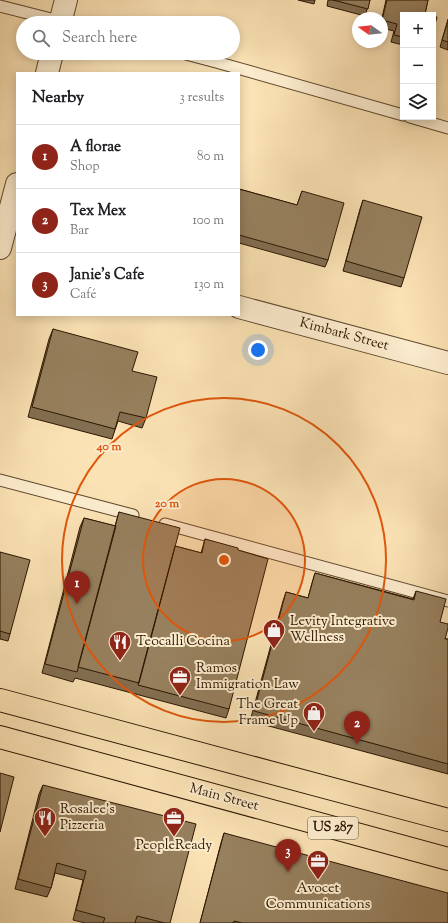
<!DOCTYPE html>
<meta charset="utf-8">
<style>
:root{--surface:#fff;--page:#f6f6f6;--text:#202124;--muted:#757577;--line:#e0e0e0;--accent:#8f2418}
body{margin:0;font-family:"Sorts Mill Goudy",serif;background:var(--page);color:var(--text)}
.controls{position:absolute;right:12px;top:12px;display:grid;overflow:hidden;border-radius:0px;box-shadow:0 2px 10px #0003}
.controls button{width:36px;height:36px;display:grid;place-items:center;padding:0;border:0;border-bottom:1px solid var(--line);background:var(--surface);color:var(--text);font:20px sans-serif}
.compass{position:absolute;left:352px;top:12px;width:36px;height:36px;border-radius:50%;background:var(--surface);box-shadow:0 2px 10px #0003;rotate:285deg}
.you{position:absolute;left:258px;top:350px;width:14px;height:14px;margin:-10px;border:3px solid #fff;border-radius:50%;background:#1a73e8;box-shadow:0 0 0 6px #1a73e833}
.badge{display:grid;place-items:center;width:26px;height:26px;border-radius:50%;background:var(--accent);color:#fff;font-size:13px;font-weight:700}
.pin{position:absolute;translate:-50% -33px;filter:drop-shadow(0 1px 2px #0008)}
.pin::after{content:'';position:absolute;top:21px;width:14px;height:12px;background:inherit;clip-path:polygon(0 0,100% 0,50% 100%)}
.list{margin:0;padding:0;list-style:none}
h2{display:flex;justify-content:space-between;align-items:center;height:52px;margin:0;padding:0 16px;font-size:17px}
h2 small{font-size:13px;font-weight:400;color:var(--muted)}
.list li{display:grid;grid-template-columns:26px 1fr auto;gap:12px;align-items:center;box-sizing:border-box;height:64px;padding:0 16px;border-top:1px solid var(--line)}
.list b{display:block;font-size:15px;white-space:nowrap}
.list p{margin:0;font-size:13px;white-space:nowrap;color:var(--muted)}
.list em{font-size:13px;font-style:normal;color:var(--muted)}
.icon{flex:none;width:22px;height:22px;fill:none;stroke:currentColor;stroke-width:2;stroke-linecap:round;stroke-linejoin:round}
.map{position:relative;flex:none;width:448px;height:923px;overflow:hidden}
.search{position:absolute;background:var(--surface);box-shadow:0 2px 10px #0003;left:16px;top:16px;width:224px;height:44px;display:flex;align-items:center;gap:10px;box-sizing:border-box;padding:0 14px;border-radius:22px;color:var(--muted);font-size:15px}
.panel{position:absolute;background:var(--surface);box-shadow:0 2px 10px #0003;left:16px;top:72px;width:224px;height:244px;border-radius:0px}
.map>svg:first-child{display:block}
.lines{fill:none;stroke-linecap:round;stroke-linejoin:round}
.service-casing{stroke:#5f492d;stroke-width:13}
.minor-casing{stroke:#5f492d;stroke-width:24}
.trunk-casing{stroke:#2b1600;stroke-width:24}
.service{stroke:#fcecce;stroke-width:11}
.minor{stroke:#fcecce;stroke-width:22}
.trunk{stroke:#fbe2b4;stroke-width:22}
.wall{fill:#826e51;stroke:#2b1600}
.building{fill:#97805e;stroke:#2b1600}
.ring{fill:none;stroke:#df560b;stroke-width:2}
.labels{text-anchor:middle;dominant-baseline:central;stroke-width:4;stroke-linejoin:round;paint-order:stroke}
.shield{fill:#fcecce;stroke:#6a563e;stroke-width:1}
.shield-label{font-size:13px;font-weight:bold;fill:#2b1600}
.street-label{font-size:14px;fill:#2b1600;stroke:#fcecce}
.poi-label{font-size:14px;fill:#2b1600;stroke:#fcecce;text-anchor:start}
.centre{fill:#df560b;stroke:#fcecce;stroke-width:2}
.ring-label{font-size:12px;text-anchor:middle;font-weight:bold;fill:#df560b;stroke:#fcecce;stroke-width:4;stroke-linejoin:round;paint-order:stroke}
</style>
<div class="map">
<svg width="448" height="923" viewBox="0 0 448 923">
<rect width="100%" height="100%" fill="#fbe2b4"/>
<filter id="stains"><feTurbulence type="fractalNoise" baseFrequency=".005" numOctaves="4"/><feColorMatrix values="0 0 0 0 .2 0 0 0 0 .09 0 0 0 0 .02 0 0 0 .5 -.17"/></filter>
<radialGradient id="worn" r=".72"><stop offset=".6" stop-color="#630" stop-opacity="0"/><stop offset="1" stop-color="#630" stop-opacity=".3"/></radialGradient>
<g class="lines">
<g class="service-casing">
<path id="service" d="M0 6 63 22
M182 53 216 62 403 115
M410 117 448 128
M0 480 133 515
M165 524 448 601"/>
</g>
<g class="minor-casing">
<path id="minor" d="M60 23 66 0
M47 73 52 53
M0 248 17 184
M239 307 448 363"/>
</g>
<g class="trunk-casing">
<path id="trunk" d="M0 700 448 820
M0 737 448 859"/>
</g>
<use href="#service" class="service"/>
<use href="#minor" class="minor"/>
<use href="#trunk" class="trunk"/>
</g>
<path class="wall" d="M298 0H315L314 4Z
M328 0H370L365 16 327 6Z
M386 0H428L425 14 403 15V45L391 42 394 31 382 28V18Z
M448 19V50L440 47Z
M239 189 297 205 302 191 328 260 325 267 239 243Z
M363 200 404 278 401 287 343 271 360 209Z
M53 329 132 371 146 418 142 428 118 421 112 439 28 417 49 339Z
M119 512 175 546 201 553 205 539 238 550 229 709 226 718 75 678 73 682 42 673 80 527 84 518 115 526Z
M0 552 10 634 8 641 0 639Z
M315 573 413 599 416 591 440 622 445 639H448V774L250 721 283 601 286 592 308 598 312 583Z
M43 785 170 923H85L73 920 83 880 55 873 51 888 47 897 15 889 39 794Z
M224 833 448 923H200L221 843Z"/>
<path class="building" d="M333 0H370L368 9Z
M387 0H428L425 14 429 15H403V37L394 35 397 24 382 20Z
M433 16 437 17 433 32Z
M448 21V42L442 40Z
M239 189 297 205 302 191 344 203 328 260 239 235Z
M363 200 422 217 404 278 346 261Z
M53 329 138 352 132 371 157 377 146 418 120 412 115 429 32 407Z
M119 512 180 528 139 683 78 667Z
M84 518 116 526 77 672 45 664Z
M205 539 238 548V550L268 559 229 709 138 685 175 546 202 553Z
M0 552 30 560 10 634 0 631Z
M315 573 414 600 416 591 446 599 440 622 448 624V628L445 639H448V764L254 711 286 592 308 598Z
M0 773 14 777 0 832Z
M43 785 196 824 170 923H165L137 916 135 923H103L105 918 76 910 86 871 57 863 51 888 18 879Z
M224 833 448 893V923H242L234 921 233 923H200Z"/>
<circle cx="224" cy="560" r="81" fill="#df560b" fill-opacity=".12"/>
<g class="ring">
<circle cx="224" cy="560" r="81"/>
<circle cx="224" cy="560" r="162"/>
</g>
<defs>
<g id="shop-pin" transform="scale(1.15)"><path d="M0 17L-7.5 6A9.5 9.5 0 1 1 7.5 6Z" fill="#8f2418" stroke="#fcecce"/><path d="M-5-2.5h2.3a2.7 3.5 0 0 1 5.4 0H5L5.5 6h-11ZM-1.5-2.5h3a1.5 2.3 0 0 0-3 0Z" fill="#fff"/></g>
<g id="restaurant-pin" transform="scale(1.15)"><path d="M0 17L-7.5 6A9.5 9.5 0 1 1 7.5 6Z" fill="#8f2418" stroke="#fcecce"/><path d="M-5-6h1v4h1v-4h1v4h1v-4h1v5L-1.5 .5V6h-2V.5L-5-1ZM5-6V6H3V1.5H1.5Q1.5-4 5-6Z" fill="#fff"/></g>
<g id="office-pin" transform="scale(1.15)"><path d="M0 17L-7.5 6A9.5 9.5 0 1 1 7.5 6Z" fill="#8f2418" stroke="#fcecce"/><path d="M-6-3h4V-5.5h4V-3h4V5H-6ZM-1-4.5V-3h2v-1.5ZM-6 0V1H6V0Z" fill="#fff"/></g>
</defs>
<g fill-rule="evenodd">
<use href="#shop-pin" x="274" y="630"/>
<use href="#restaurant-pin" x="120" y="642"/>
<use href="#office-pin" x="180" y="677"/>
<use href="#shop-pin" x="314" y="713"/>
<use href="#restaurant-pin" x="45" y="818"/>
<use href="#office-pin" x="174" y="818"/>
<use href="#office-pin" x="318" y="861"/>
</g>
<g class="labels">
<rect class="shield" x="308" y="817" width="50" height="22" rx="3"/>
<g class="shield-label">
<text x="333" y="828">US 287</text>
</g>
<g class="street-label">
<text transform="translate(344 335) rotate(15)">Kimbark Street</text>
<text transform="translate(224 798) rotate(15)">Main Street</text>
</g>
<g class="poi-label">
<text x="290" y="622">Levity Integrative<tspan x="290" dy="16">Wellness</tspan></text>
<text x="136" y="642">Teocalli Cocina</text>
<text x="196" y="669">Ramos<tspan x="196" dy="16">Immigration Law</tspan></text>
<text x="298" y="705" text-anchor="end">The Great<tspan x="298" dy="16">Frame Up</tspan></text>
<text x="60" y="810">Rosalee's<tspan x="60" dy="16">Pizzeria</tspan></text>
<text x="174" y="846" text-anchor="middle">PeopleReady</text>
<text x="318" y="889" text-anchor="middle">Avocet<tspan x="318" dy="16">Communications</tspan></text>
</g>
</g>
<circle cx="224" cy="560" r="6" class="centre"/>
<g class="ring-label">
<text x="109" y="450">40 m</text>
<text x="167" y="507">20 m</text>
</g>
<rect width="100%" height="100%" filter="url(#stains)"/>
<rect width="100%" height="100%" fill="url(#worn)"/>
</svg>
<div class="controls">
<button>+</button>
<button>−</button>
<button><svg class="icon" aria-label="layers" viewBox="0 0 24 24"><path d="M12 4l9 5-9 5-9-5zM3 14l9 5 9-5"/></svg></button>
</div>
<svg class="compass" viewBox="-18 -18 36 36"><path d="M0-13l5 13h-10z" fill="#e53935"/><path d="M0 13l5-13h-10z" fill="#757577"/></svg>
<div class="you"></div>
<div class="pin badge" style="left:77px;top:604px">1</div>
<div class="pin badge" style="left:357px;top:744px">2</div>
<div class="pin badge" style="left:288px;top:872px">3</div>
<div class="search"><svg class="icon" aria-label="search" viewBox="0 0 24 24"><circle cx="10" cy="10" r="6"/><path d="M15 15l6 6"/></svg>Search here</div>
<section class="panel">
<h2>Nearby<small>3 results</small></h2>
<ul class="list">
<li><span class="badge">1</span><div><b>A florae</b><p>Shop</p></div><em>80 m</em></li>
<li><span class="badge">2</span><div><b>Tex Mex</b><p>Bar</p></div><em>100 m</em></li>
<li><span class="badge">3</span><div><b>Janie's Cafe</b><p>Café</p></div><em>130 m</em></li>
</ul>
</section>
</div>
